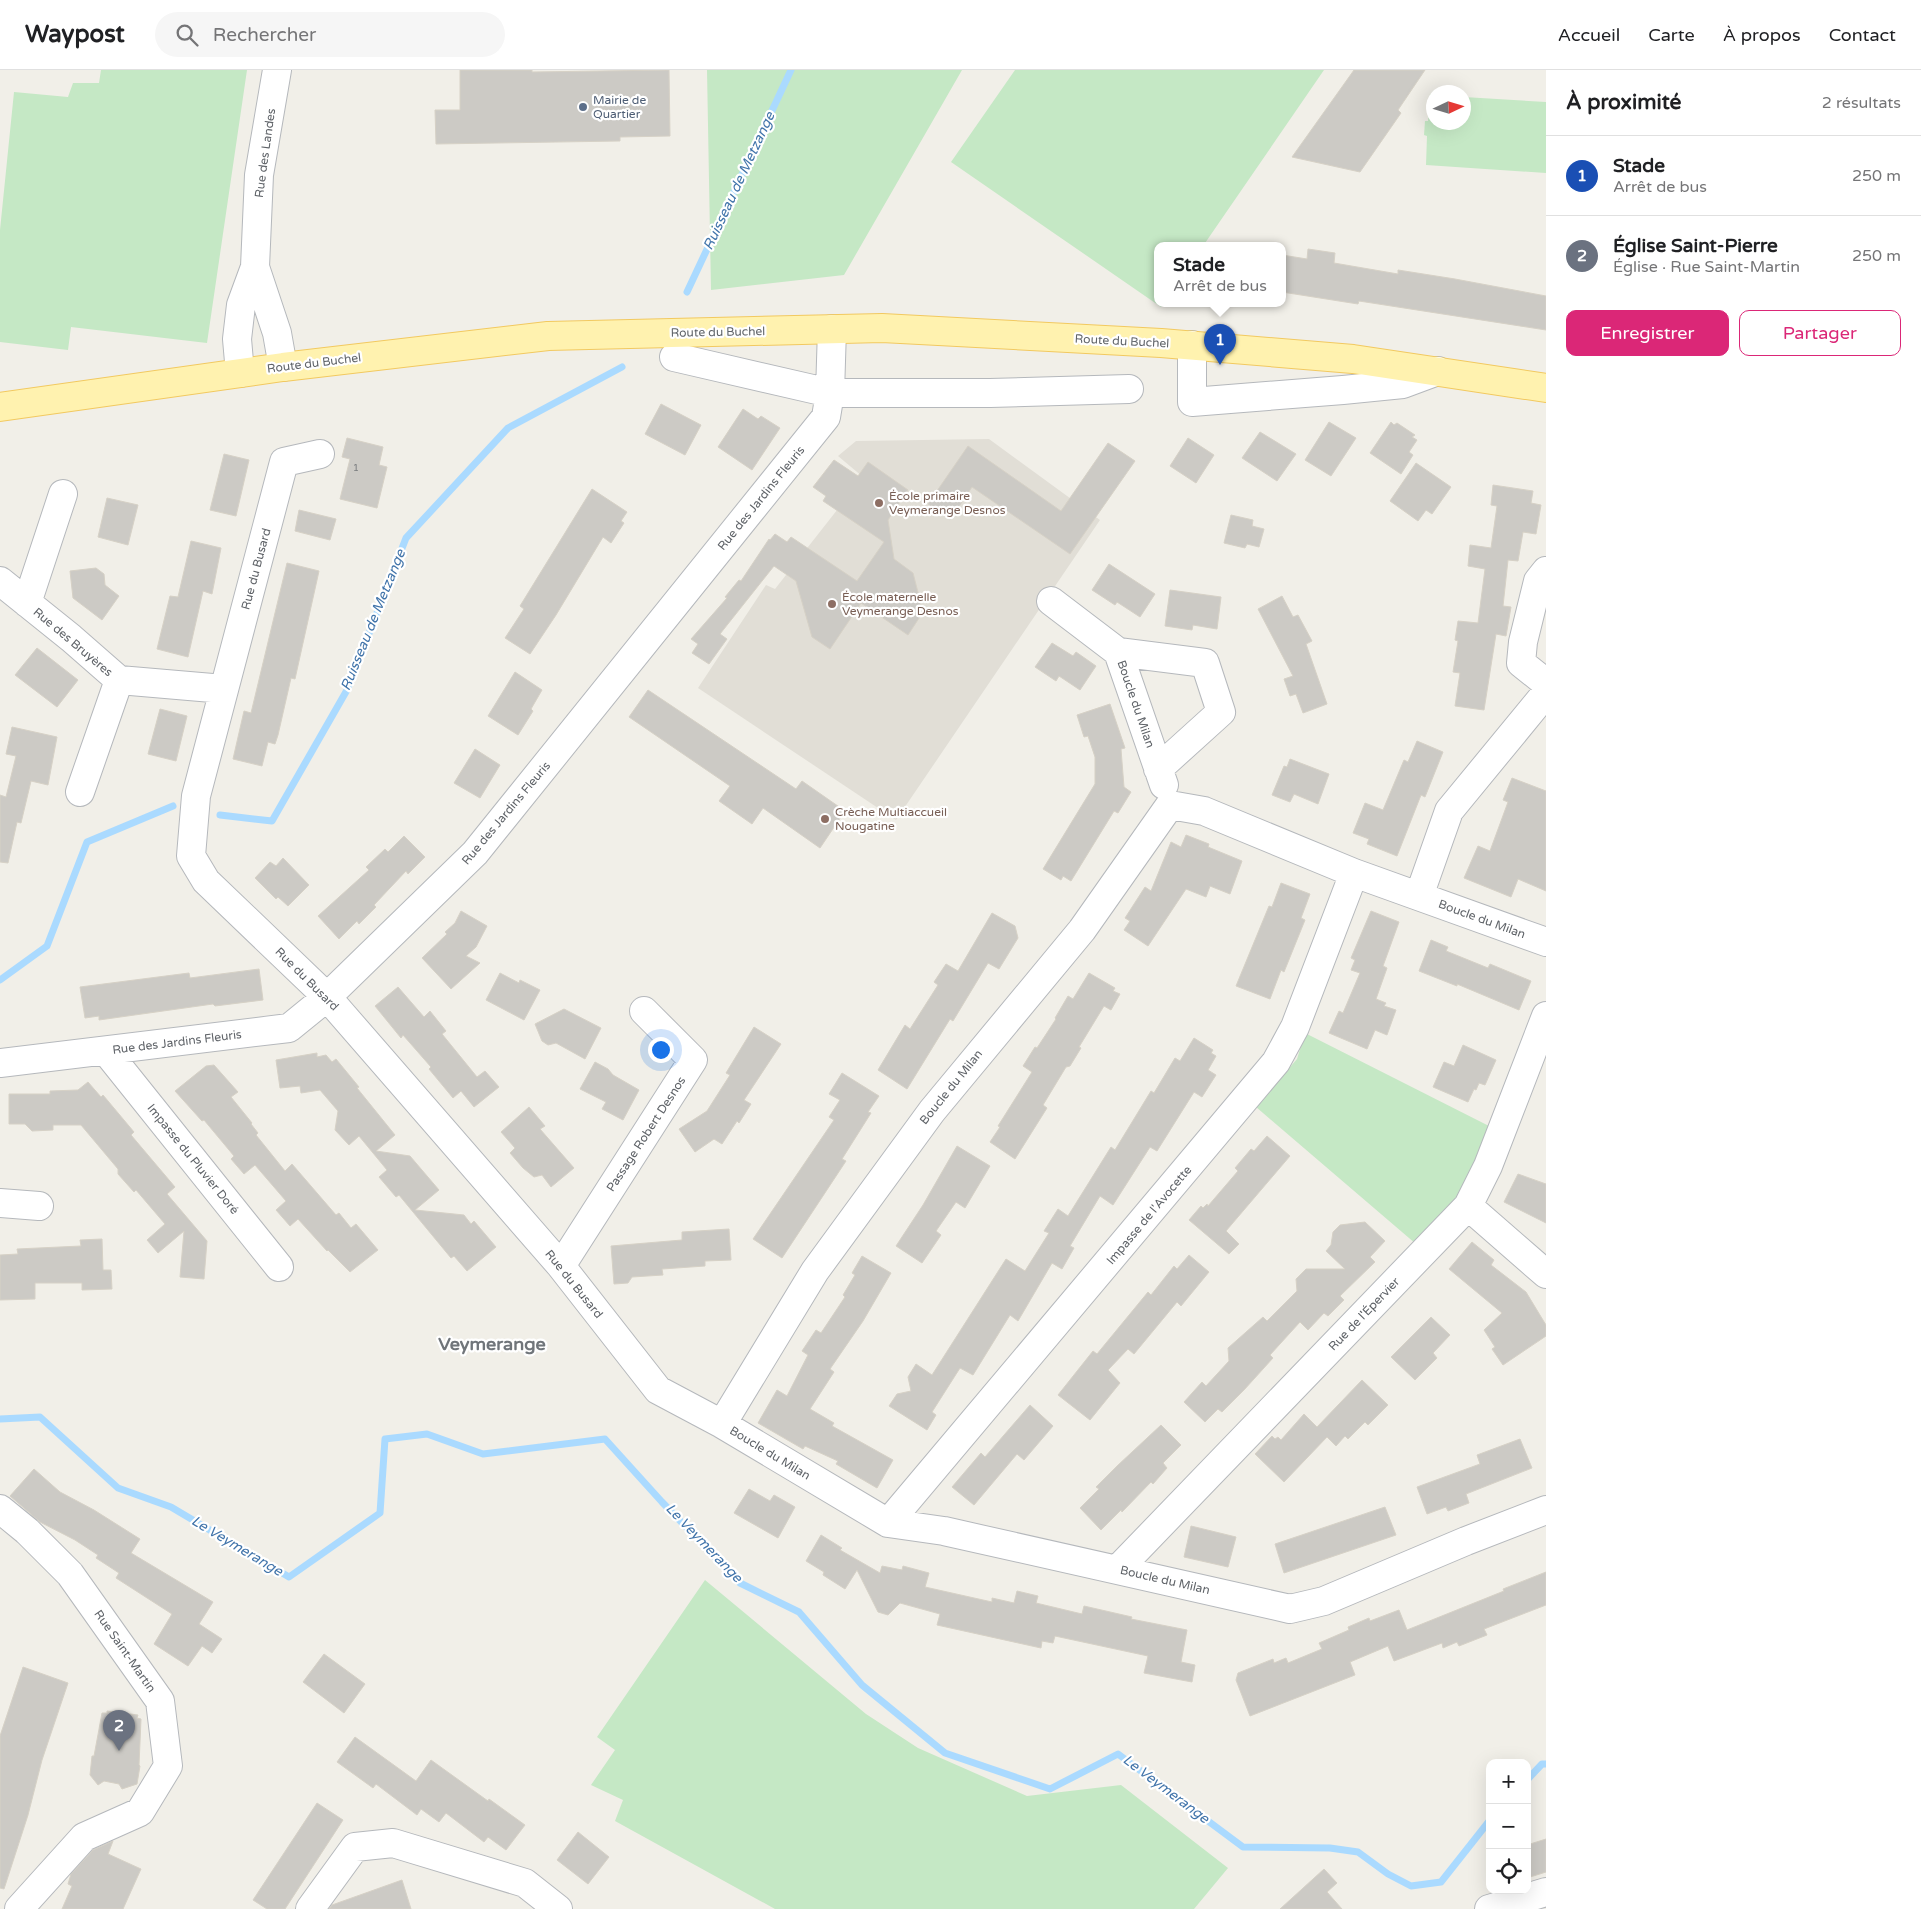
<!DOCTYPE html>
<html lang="fr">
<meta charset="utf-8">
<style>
:root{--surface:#fff;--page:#f6f6f6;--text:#202124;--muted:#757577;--line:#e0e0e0;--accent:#db2777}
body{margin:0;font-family:"Varela Round",sans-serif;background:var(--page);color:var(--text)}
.controls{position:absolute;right:15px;bottom:15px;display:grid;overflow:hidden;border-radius:10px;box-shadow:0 5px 20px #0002}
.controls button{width:45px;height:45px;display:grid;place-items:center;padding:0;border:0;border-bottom:1px solid var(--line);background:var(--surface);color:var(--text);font:25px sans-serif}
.compass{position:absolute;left:1426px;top:15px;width:45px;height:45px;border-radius:50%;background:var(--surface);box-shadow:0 5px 20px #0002;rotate:86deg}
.you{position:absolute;left:660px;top:979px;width:18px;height:18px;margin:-12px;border:4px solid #fff;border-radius:50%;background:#1a73e8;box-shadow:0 0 0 8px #1a73e833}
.badge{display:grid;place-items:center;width:32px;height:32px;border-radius:50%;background:var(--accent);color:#fff;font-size:16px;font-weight:700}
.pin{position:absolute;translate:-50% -41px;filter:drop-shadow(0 1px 2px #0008)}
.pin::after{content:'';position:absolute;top:26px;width:18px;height:15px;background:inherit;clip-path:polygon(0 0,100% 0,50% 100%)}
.popup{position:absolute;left:1154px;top:172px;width:132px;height:65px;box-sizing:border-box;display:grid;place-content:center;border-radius:10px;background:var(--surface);filter:drop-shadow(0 1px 4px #0005);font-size:16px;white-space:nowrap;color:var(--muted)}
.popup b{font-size:19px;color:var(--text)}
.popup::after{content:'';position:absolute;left:50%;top:100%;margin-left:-10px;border:10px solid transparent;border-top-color:var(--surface)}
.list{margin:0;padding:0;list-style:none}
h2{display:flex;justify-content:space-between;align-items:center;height:65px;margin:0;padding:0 20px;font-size:21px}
h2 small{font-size:16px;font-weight:400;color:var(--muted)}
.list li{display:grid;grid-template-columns:32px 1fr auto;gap:15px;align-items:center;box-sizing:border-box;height:80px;padding:0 20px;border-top:1px solid var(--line)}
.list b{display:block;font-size:19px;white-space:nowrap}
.list p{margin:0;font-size:16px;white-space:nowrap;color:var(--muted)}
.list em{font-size:16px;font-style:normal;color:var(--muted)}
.actions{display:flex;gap:10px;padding:15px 20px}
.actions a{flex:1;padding:11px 0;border:1px solid var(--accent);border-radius:10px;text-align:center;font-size:18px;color:var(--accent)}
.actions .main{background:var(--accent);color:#fff}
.icon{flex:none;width:28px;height:28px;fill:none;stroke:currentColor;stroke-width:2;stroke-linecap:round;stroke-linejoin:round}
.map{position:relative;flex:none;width:1546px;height:1839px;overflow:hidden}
header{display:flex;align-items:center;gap:30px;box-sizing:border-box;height:70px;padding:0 25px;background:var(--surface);border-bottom:1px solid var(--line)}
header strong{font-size:24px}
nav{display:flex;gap:28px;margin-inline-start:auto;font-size:18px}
.search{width:350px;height:45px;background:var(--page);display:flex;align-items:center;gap:12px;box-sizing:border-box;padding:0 18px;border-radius:28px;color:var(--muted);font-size:19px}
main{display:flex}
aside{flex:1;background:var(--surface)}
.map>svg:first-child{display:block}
.education{fill:#e1ded6}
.green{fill:#c5e8c5}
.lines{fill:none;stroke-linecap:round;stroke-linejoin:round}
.stream{stroke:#aadaff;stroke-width:7}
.building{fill:#cccac5;stroke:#d6d1c6}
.minor-casing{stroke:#b5b8bc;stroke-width:30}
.major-casing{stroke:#f2c960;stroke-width:30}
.minor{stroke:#fff;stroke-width:28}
.major{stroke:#fff2af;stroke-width:28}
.service-dot{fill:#5c6f8a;stroke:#fff;stroke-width:2}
.education-dot{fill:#8d6e63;stroke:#fff;stroke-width:2}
.labels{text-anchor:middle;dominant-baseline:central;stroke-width:4.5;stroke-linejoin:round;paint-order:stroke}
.number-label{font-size:10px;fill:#7a7d7f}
.service-label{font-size:12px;fill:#4e5e75;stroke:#fff;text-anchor:start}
.street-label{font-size:12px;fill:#5f6368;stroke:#fff}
.education-label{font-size:12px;fill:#785e54;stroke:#fff;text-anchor:start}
.water-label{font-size:14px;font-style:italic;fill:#4174aa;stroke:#fff}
.district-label{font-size:18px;font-weight:bold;fill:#70757a;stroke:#fff}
</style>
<header>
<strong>Waypost</strong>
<div class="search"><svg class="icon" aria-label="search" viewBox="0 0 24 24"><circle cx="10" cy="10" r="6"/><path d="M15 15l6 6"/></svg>Rechercher</div>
<nav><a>Accueil</a><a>Carte</a><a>À propos</a><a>Contact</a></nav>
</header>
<main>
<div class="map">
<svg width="1546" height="1839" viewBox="0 0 1546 1839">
<rect width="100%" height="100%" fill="#f1efe8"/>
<path class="education" d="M989 369 1100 450 896 750 698 618 766 515 775 519 863 407 838 386 856 371Z"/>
<path class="green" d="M101 0H247L207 273 71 257 68 280 0 272V160L14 22 68 27 73 13H99Z
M707 0H962L844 205 711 220Z
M1015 0H1324L1203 176H1158V234H1163L1161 237 951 92Z
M1430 24 1433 25 1434 52H1464V27L1546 32V103L1426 95 1427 66 1424 65 1425 51H1428Z
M1305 963 1489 1056 1459 1131 1416 1174 1256 1037 1297 989Z
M705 1510 866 1644 918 1678 1027 1726 1121 1715 1228 1798 1194 1839H775L615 1751 623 1730 591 1715 615 1680 597 1667Z"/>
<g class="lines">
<path class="stream" d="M687 222 791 0
M220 745 272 751 347 620 406 468 508 358 622 297
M0 910 47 876 87 772 173 736
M0 1349 40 1347 118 1418 171 1437 289 1507 380 1443 385 1369 427 1364 483 1384 605 1369 662 1432 740 1513 799 1542 862 1615 945 1683 1050 1719 1118 1684 1243 1777 1330 1778 1358 1782 1388 1804 1411 1816 1441 1812 1490 1750
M1527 1710 1542 1694H1546"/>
</g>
<path class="building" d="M460 0H532V2L669 0 670 66 620 67V71L436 74 435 40H460Z
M1354 0H1425L1398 40 1401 43 1360 102 1292 87Z
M1308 179 1335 183 1334 193 1398 204V200L1455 209 1546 226V260L1359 231 1358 234 1282 222V185L1307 189Z
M661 334 701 355 685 385 645 364Z
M743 339 758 349 761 346 780 358 752 400 718 377Z
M1329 352 1356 368 1331 406 1305 390Z
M1391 352 1394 355 1397 353 1415 365 1412 367 1417 370 1409 382 1413 385 1401 404 1370 383Z
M1260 362 1296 384 1277 411 1242 388Z
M347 368 383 377 379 395 387 397 377 438 340 429 350 389 342 387Z
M1188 368 1214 385 1196 413 1170 396Z
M1108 373 1135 391 1070 484 972 417 950 450 928 434 968 376 1061 441Z
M224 384 249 390 236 446 210 440Z
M834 390 858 406 868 392 908 420 888 450 894 489 913 503 923 542 908 565 861 533 830 579 812 567 796 511 774 496 720 564 727 569 709 594 692 583 698 574 691 569 727 528 725 527 739 510 741 511 769 469 770 470 775 464 787 472 791 467 857 511 884 472 823 431 826 426 813 417Z
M1416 393 1451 417 1432 444 1426 440 1418 451 1390 431Z
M1493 415 1533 421 1531 433 1541 435 1536 464 1523 462 1518 491 1508 490 1503 536 1511 537 1506 566 1496 564 1484 640 1455 636 1460 603 1453 602 1458 571 1455 570 1458 551 1478 553 1485 499 1468 496 1470 475 1491 478 1497 436 1491 435Z
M592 419 627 442 621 451 624 453 611 473 603 467 556 545 530 584 505 568 524 539 520 536Z
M107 428 138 435 128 475 98 467Z
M299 440 336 449 330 470 295 461Z
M1231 445 1253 450 1252 456 1264 459 1259 477 1247 474 1245 478 1224 473Z
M191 471 221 478 212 524 203 521 188 587 157 579 170 526 178 527Z
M287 493 319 501 295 609 291 608 278 665 275 674 268 672 262 696 233 689 244 641 251 643Z
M1109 494 1155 524 1140 547 1117 532 1115 535 1092 520Z
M96 498 104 504 105 515 119 526 102 550 73 528 70 501Z
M1170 520 1221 527 1217 559 1193 555 1192 560 1165 556Z
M1282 526 1293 547 1298 545 1312 571 1306 574 1327 634 1303 643 1296 624 1290 626 1284 609 1293 606 1258 539Z
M1052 573 1073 586 1076 582 1096 596 1080 620 1059 606 1056 611 1035 597Z
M37 578 78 610 57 637 15 605Z
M515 602 542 620 531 639 533 641 518 665 488 646Z
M648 620 796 719 802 711 845 741 820 778 763 738 752 754 719 731 730 716 629 647Z
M1110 634 1125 678 1121 679 1124 717 1131 722 1118 743 1114 741 1071 811 1063 806 1061 810 1043 799 1095 714V687L1088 666 1084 667 1077 645Z
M160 639 187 646 176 691 148 684Z
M12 657 57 667 48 715 31 711 21 753 17 752 8 793 0 792V725L6 727 16 686 6 684Z
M1417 671 1443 682 1425 727 1421 725 1397 786 1367 774 1369 769 1353 763 1365 733 1383 740 1404 690 1408 692Z
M475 679 500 695 480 728 454 713Z
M1290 689 1329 704 1318 734 1294 724 1290 732 1272 725 1284 696 1287 697Z
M1512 708 1546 721V821L1518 809 1511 827 1464 808 1478 776 1490 781 1508 732 1503 730Z
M1186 765 1209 774 1208 777 1242 791 1230 824 1210 816 1206 827 1186 819 1148 876 1124 860 1130 851 1125 848 1145 817 1151 821 1171 772 1181 777Z
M404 766 425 787 408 804 406 801 374 835 376 837 359 854 357 851 339 869 318 846 369 800 366 797 385 779 388 782Z
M283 788 309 815 288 836 278 827 276 829 255 808 270 792 276 796Z
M1281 813 1310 824 1301 848 1305 850 1284 902 1281 900 1270 929 1236 916 1269 836 1272 837Z
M461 841 487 856 476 877 466 886 480 893 451 919 422 888 447 864 445 862 455 853Z
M1371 841 1399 852 1383 896 1387 898 1376 929 1386 933 1384 936 1396 940 1387 965 1375 960 1367 979 1329 963 1339 941 1343 943 1360 903 1351 900 1355 890 1351 888Z
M992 843 1015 856 1018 868 999 899 988 893 953 951 950 949 907 1019 878 1000 905 955 910 959 938 915 934 912 946 894 958 901Z
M1431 870 1448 877 1446 881 1488 898 1490 894 1531 911 1519 940 1457 914V916L1419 901Z
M259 899 263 930 215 936 213 934 99 950V946L85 948 80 917 189 903 190 908Z
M500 903 519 913 520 910 540 920 524 950 486 930Z
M1089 903 1115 918 1113 921 1120 924 1111 940 1104 936 1079 977 1081 978 1070 996 1066 997 1043 1035 1047 1038 1015 1089 990 1072 1000 1057 998 1056 1032 1002 1023 996 1035 977 1037 978 1056 949 1055 948 1068 926 1073 929Z
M398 917 424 947 430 941 446 961 442 964 477 1007 485 1001 499 1017 474 1037 461 1021 453 1028 429 999 431 997 403 965 401 968 375 936Z
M564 939 601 958 585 989 556 973 548 975 542 971 535 954Z
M754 957 781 974 744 1030 751 1034 739 1053 737 1051 722 1074 714 1069 695 1082 679 1059 707 1041 730 1005 726 1003Z
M1194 968 1213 980 1211 983 1216 986 1208 1000 1216 1005 1202 1027 1194 1022 1157 1081 1150 1077 1113 1135 1100 1126 1070 1176 1074 1178 1062 1199 1052 1193 1018 1251 1010 1245 973 1305 960 1298 932 1342 936 1345 927 1360 889 1336 897 1324 911 1321 908 1307 916 1294 932 1305 1006 1189 1025 1201 1049 1163 1044 1161 1058 1139 1068 1146 1111 1077 1115 1080 1151 1021 1154 1023 1175 988 1180 991Z
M1463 975 1496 990 1485 1015 1479 1013 1476 1020 1474 1019 1468 1032 1433 1017 1444 992 1454 996Z
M317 983V987L326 985 332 992 336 989 359 1017 357 1018 395 1065 376 1081 410 1086 439 1120 415 1140 464 1145 471 1154 474 1151 496 1177 467 1201 454 1186 451 1188 399 1125 396 1127 379 1107 387 1100 359 1066 349 1075 335 1060 338 1041 320 1020 301 1023 300 1016 280 1018 276 990Z
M595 992 608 999 613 1005 639 1020 623 1050 602 1039 606 1032 580 1019Z
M214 995 238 1022 231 1027 252 1053 251 1054 258 1063 256 1065 285 1101 292 1094 336 1145 339 1143 351 1158 356 1154 378 1180 350 1202 328 1180 327 1181 298 1149 290 1156 276 1140 286 1131 255 1095 244 1104 231 1089 234 1086 204 1050 202 1051 175 1021 206 996Z
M842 1003 879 1026 868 1042 871 1043 842 1089 846 1091 782 1188 753 1169 834 1050 829 1047 840 1030 829 1024Z
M88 1012 101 1027 103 1025 134 1062 131 1065 175 1117 167 1124 207 1171 204 1209 180 1207 184 1161 158 1183 147 1170 165 1154 136 1120 134 1122 118 1104V1099L81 1055H53V1060L32 1061 25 1054H9V1024H50V1021L78 1020Z
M529 1037 545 1056 540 1059 574 1098 551 1117 542 1105 534 1107 523 1098 510 1083 515 1078 501 1062Z
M1267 1066 1290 1086 1226 1161 1239 1174 1229 1184 1189 1150 1201 1136 1203 1138 1207 1134 1208 1136 1238 1101 1235 1098 1251 1079 1254 1081Z
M957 1076 990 1096 965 1138 956 1132 936 1161 941 1165 922 1193 896 1176 923 1135Z
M1518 1104 1546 1114V1153L1504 1132Z
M1365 1152 1385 1171 1370 1187 1375 1192 1340 1226 1344 1230 1328 1246 1324 1243 1308 1260 1300 1252 1270 1285 1273 1288 1244 1320 1222 1342 1218 1339 1205 1352 1184 1332 1202 1312 1206 1316 1229 1291 1228 1278 1263 1247 1267 1251 1297 1221 1296 1209 1306 1199H1345L1326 1181 1331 1175 1333 1162 1340 1155Z
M729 1159 731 1190 705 1191V1196L662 1199 663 1205 632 1207 628 1213 614 1214 611 1176 682 1170V1162Z
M102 1169 103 1200H111L112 1219 82 1220V1213H35V1229L0 1230V1185L18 1184 17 1179 81 1176 80 1170Z
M1472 1172 1494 1190 1491 1195 1526 1222 1546 1255V1266L1503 1295 1492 1279 1495 1277 1484 1260 1502 1243 1449 1199Z
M1189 1185 1209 1202 1181 1236 1177 1232 1134 1284 1128 1279 1108 1300 1120 1313 1090 1350 1058 1325 1093 1281 1097 1284 1148 1222 1151 1225 1174 1196 1177 1199Z
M862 1186 891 1203 863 1251 830 1299 834 1302 810 1339 834 1353 832 1356 893 1390 877 1418 836 1394 838 1391 805 1376 803 1379 758 1353 777 1320 787 1326 808 1285 802 1281 816 1260 821 1263 845 1227 843 1225 855 1205 852 1203Z
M1431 1247 1450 1265 1433 1283 1437 1288 1415 1310 1391 1287Z
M1362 1310 1388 1335 1368 1355 1365 1352 1348 1369 1345 1366 1336 1376 1327 1367 1284 1412 1255 1384 1272 1366 1275 1369 1278 1367 1281 1370 1304 1344 1317 1357Z
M1030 1335 1053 1356 1024 1390 1017 1384 974 1435 952 1417 981 1383 985 1387Z
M1161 1355 1181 1375 1163 1393 1167 1398 1153 1414 1151 1412 1122 1442 1121 1440 1101 1460 1080 1438 1099 1419 1096 1417 1117 1396Z
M1520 1369 1532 1398 1466 1424 1469 1433 1448 1441 1446 1437 1427 1444 1417 1417 1480 1394 1477 1385Z
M34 1399 60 1422 94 1440 140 1469 131 1483 213 1532 199 1554 222 1569 212 1583 202 1576 188 1596 154 1574 172 1544 116 1508 119 1503 96 1488 98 1485 75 1470 40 1452 10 1426Z
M749 1419 770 1431 774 1425 795 1437 778 1468 734 1443Z
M1385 1437 1396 1465 1284 1503 1275 1474Z
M1191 1456 1236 1467 1228 1497 1184 1487Z
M821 1465 842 1478 840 1480 880 1503 882 1496 902 1500 903 1496 929 1503 925 1517 992 1532V1528L1014 1533 1017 1521 1038 1526 1036 1533 1082 1544 1084 1536 1132 1547 1131 1549 1187 1560 1181 1592 1195 1595 1192 1612 1144 1603 1148 1586 1055 1566 1053 1573 1042 1571 1041 1578 937 1555 940 1544 900 1533 888 1545 878 1542 857 1500 845 1519 823 1505 824 1502 806 1491Z
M1546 1502V1535L1484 1559 1487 1565 1459 1576 1457 1572 1443 1578 1442 1573 1394 1591 1388 1576 1350 1592 1355 1605 1250 1646 1236 1610 1238 1603 1273 1589 1274 1593 1286 1588 1288 1593 1322 1579 1319 1573 1349 1560 1348 1557 1369 1548 1370 1551 1399 1540 1407 1560 1504 1521 1503 1519Z
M324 1584 365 1614 344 1643 303 1612Z
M23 1597 68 1613 42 1690 28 1745 4 1819 0 1818V1666Z
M107 1641 138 1645 137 1648 141 1649 139 1695 140 1696 137 1714 122 1719 119 1714 104 1711 98 1715 90 1705 92 1686H94L102 1643H107Z
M355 1667 416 1711 431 1690 488 1731 489 1729 525 1755 506 1780 488 1767 484 1772 446 1743 439 1752 421 1739 417 1745 376 1714 373 1718 337 1692Z
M317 1733 343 1750 285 1839H267L253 1830Z
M578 1762 609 1787 588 1814 557 1790Z
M1546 1769V1802L1527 1808V1775Z
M113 1771 108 1784 141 1799 123 1839H62L72 1816 68 1814 71 1804 93 1780Z
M1324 1799 1337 1813 1327 1822 1342 1839H1280Z
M402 1810 411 1839H329L332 1835Z"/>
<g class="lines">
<g class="minor-casing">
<path id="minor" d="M255 197 277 263 283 297
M1192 275V332L1343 320 1403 314 1438 301
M674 287 830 323H990L1129 319
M240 303 237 269 241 235 255 197 259 105 277 0
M320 384 284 392 196 726 191 786 206 811 327 927 561 1196 658 1320 722 1354
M1546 501 1538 511 1523 572 1521 593 1546 613
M0 511 71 568 119 610 224 619
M1051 531 1118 582 1205 593 1221 642 1158 699
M27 533 63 424
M1118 582 1164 715
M80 722 119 610
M1419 826 1449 741 1546 623
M1546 872 1354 803 1204 741 1170 735 1082 860 932 1041 815 1201 722 1354 888 1453 944 1461 1290 1539 1324 1531 1466 1471 1546 1440
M106 981 279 1197
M0 993 289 958 327 927 475 783 826 347 830 323 832 259
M0 1133 39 1136
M1468 1136 1546 1204
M561 1196 693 990 644 941
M0 1439 27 1461 70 1504 160 1631 168 1696 140 1742 84 1767 19 1839
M888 1453 1276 992 1295 957 1354 803
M1118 1499 1468 1136 1488 1096 1546 946
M310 1839 355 1777 393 1773 525 1813 558 1839
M1489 1839 1546 1822"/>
</g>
<g class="major-casing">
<path id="major" d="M0 337 283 297 548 266 882 258 1161 273 1353 289 1546 318"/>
</g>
<use href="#minor" class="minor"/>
<use href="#major" class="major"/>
</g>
<circle class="service-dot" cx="583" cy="37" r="5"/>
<g class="education-dot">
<circle cx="879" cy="433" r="5"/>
<circle cx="832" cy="534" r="5"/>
<circle cx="825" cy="749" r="5"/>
</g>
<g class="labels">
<g class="number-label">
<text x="356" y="398">1</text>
</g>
<g class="service-label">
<text x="593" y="30">Mairie de<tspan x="593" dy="14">Quartier</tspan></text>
</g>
<g class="street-label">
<text transform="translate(265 83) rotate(-82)">Rue des Landes</text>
<text transform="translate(718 262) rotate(-1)">Route du Buchel</text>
<text transform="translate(1122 271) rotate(3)">Route du Buchel</text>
<text transform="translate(314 293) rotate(-7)">Route du Buchel</text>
<text transform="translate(761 428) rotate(-51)">Rue des Jardins Fleuris</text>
<text transform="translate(256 499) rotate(-75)">Rue du Busard</text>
<text transform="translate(73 572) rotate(40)">Rue des Bruyères</text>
<text transform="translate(1136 634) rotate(71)">Boucle du Milan</text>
<text transform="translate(506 743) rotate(-50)">Rue des Jardins Fleuris</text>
<text transform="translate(1482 849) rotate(20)">Boucle du Milan</text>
<text transform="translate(307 909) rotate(45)">Rue du Busard</text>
<text transform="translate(177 972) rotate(-7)">Rue des Jardins Fleuris</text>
<text transform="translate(951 1017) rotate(-51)">Boucle du Milan</text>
<text transform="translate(646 1064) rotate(-57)">Passage Robert Desnos</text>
<text transform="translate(193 1089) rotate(51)">Impasse du Pluvier Doré</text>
<text transform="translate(1149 1145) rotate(-50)">Impasse de l'Avocette</text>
<text transform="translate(574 1214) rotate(51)">Rue du Busard</text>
<text transform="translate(1364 1244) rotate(-46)">Rue de l'Épervier</text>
<text transform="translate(770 1383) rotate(31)">Boucle du Milan</text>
<text transform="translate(1165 1510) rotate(13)">Boucle du Milan</text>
<text transform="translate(125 1581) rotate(55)">Rue Saint-Martin</text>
</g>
<g class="education-label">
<text x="889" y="426">École primaire<tspan x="889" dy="14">Veymerange Desnos</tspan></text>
<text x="842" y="527">École maternelle<tspan x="842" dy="14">Veymerange Desnos</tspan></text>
<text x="835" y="742">Crèche Multiaccueil<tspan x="835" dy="14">Nougatine</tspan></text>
</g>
<g class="water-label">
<text transform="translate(739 111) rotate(-65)">Ruisseau de Metzange</text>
<text transform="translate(373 550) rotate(-68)">Ruisseau de Metzange</text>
<text transform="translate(704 1473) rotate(46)">Le Veymerange</text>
<text transform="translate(237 1476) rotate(31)">Le Veymerange</text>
<text transform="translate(1166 1719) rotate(37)">Le Veymerange</text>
</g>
<g class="district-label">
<text x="492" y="1274">Veymerange</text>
</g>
</g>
</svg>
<div class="controls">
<button>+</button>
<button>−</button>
<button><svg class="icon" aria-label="locate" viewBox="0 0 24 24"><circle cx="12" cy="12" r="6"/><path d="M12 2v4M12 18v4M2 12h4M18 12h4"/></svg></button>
</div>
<svg class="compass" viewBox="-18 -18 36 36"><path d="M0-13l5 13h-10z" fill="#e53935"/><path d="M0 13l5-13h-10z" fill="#757577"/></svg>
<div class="you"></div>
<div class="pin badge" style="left:1220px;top:295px;background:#1a4fb4">1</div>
<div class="popup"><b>Stade</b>Arrêt de bus</div>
<div class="pin badge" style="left:119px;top:1681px;background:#6b7280">2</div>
</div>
<aside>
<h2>À proximité<small>2 résultats</small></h2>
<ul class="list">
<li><span class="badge" style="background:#1a4fb4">1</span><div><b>Stade</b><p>Arrêt de bus</p></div><em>250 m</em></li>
<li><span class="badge" style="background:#6b7280">2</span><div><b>Église Saint-Pierre</b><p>Église · Rue Saint-Martin</p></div><em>250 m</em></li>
</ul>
<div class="actions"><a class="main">Enregistrer</a><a>Partager</a></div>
</aside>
</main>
